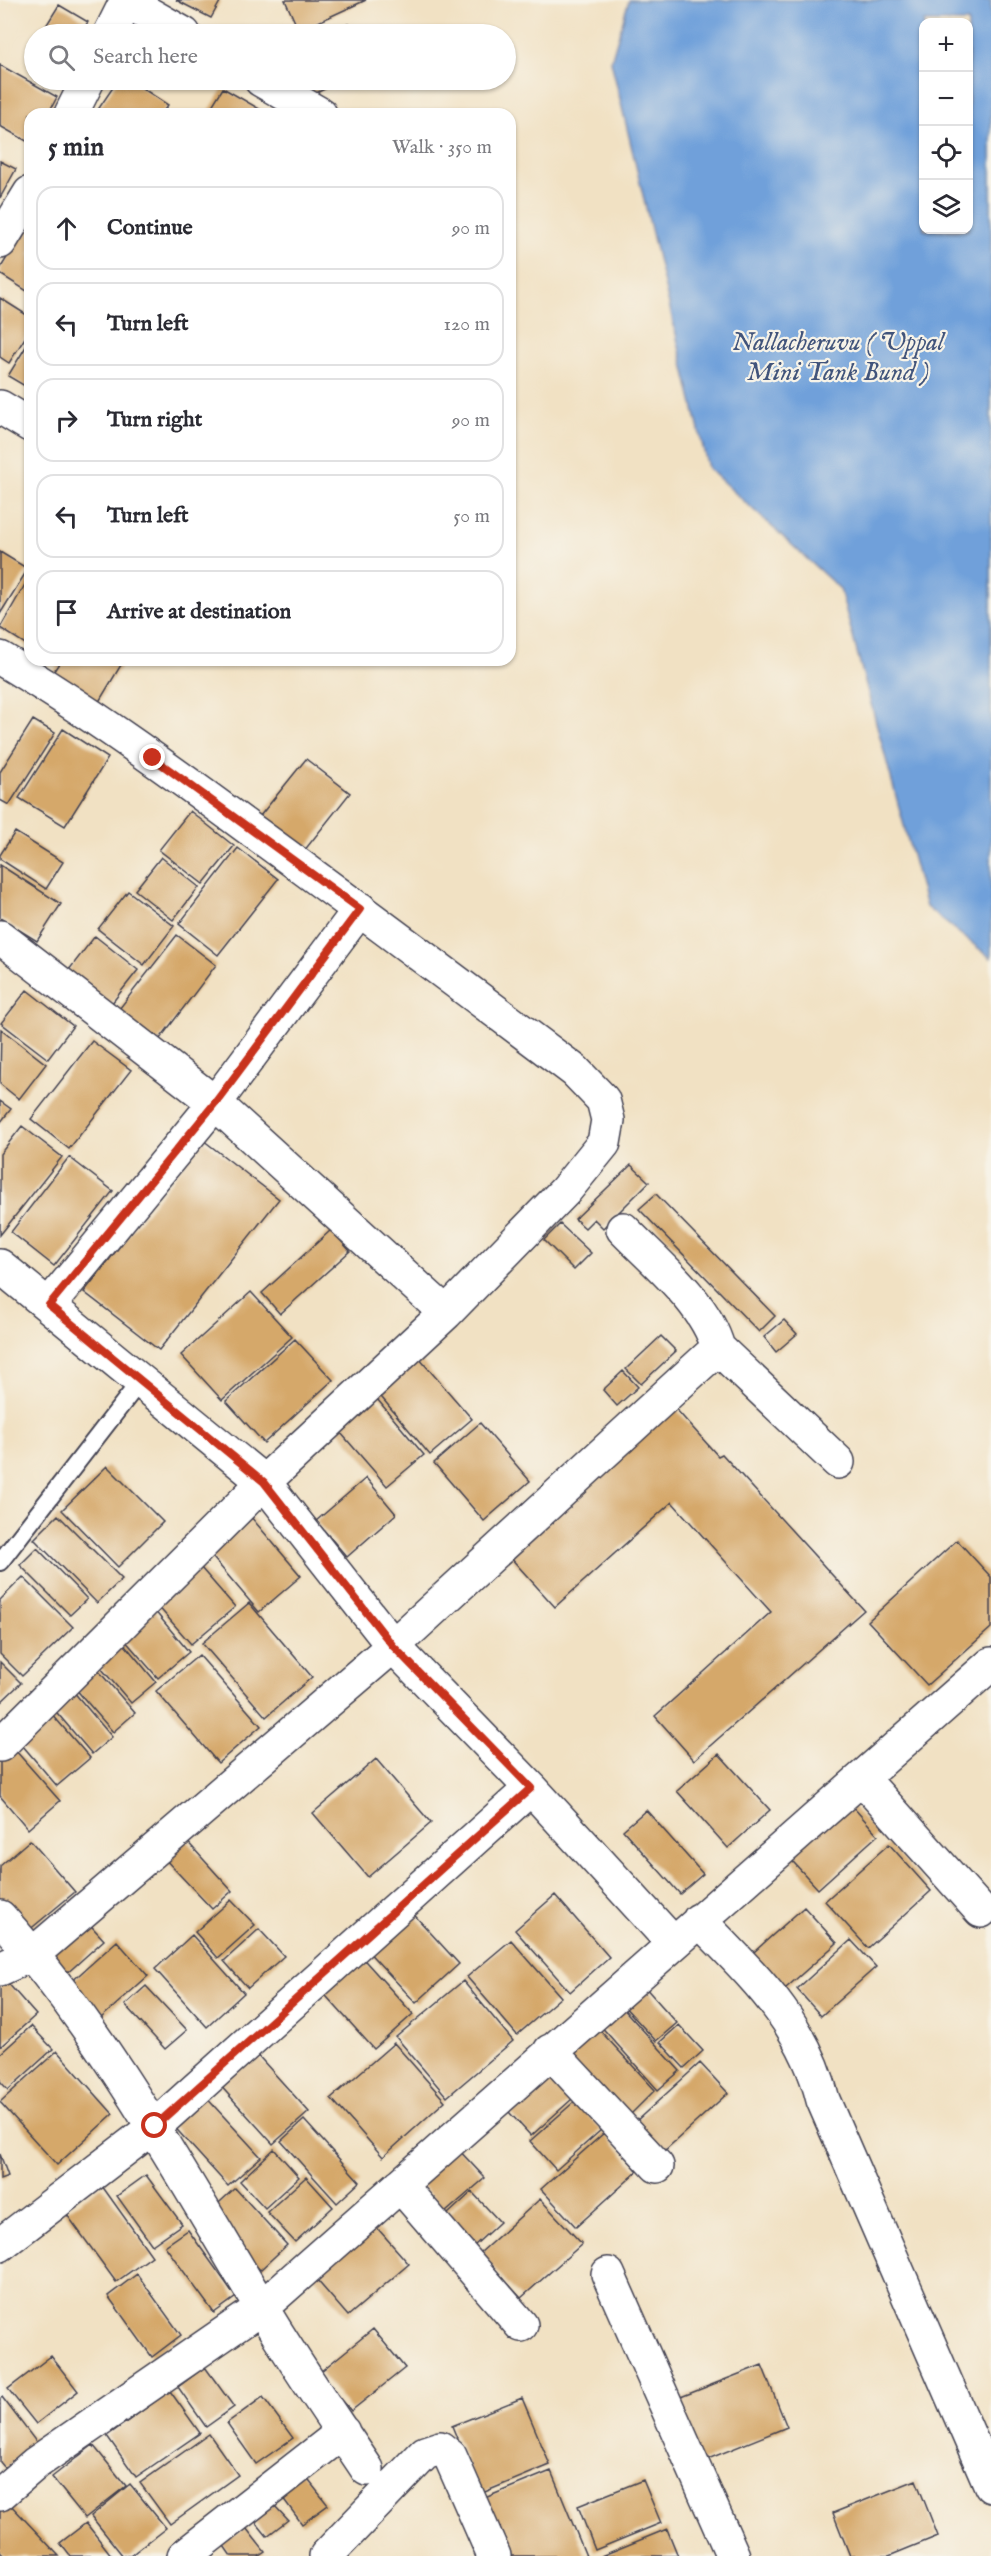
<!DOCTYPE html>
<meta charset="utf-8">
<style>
:root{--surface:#fff;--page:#f2f2f3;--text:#2b2b33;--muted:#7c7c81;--line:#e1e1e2}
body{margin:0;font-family:"IM FELL English",serif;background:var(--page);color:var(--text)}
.controls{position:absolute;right:18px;top:18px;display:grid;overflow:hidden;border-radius:12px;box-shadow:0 2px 4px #0004}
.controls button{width:54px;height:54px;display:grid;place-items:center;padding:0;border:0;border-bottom:2px solid var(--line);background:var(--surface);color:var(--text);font:30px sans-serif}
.stop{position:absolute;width:18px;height:18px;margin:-14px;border:4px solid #c8321e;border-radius:50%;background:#fff}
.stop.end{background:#c8321e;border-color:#fff;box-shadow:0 2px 6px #0008}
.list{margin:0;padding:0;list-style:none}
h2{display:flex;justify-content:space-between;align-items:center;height:78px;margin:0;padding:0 24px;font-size:26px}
h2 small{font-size:20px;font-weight:400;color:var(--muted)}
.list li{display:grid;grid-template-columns:39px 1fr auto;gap:18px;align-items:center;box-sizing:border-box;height:84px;margin:0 12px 12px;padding:0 12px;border:2px solid var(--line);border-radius:18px}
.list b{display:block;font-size:22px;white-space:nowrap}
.list em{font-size:20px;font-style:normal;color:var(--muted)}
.icon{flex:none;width:33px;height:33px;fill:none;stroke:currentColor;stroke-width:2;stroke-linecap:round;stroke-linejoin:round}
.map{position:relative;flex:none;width:991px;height:2556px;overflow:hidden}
.search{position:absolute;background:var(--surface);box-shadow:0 2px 4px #0004;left:24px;top:24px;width:492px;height:66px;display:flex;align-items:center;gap:15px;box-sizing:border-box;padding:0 21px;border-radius:33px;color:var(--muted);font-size:22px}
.panel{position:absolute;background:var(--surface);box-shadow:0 2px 4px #0004;left:24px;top:108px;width:492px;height:558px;border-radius:18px}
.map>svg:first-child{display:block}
.water{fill:#70a0da;stroke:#49618a;stroke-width:1.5;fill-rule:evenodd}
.building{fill:#d5a86a}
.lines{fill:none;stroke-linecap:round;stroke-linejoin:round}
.service-casing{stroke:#413f4f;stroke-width:20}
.minor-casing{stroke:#413f4f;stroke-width:36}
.service{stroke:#fff;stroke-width:16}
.minor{stroke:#fff;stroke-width:33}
.route{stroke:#c8321e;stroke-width:8}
.labels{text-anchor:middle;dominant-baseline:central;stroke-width:4.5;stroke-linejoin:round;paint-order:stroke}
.water-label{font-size:26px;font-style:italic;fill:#41547b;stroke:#f7f3e8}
</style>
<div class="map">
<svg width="991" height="2556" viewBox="0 0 991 2556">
<rect width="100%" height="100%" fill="#f7f3e8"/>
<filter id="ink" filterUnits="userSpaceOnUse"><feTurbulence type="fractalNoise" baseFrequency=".0167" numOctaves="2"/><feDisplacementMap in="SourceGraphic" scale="12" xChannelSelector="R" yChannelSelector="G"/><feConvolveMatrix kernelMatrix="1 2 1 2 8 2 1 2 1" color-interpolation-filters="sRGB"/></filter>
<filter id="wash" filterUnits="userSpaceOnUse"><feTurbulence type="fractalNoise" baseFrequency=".008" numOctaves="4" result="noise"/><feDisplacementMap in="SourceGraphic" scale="24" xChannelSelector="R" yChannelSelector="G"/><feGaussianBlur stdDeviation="1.35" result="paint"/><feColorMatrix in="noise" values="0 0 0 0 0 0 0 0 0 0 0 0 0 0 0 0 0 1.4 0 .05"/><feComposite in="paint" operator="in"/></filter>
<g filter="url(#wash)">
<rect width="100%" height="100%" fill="#f1e1c3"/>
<path class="water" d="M629 0H991V958L926 907 840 589 708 468 611 61ZM924 22H968V230H924Z"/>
<g id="blocks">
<path class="building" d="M176 0H221L211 18Z
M285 0H366L299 31Z
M59 5 88 22 80 34H41Z
M348 24 354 34H326Z
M0 65 57 97 48 114H30V143L0 126Z
M118 80H130L168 105 161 114H95Z
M307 80H344L314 94Z
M223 88 268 114H207Z
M0 161 16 169 0 198Z
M30 220V293L0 274V269Z
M0 298 30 317V330L9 363 0 357Z
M30 340V389L8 376Z
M0 552 28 569 0 614Z
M30 576V647L0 628Z
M61 660H124L97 705 50 677Z
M33 720 55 733 9 805 0 800V772Z
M63 729 108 758 65 826 19 798Z
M306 759 350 793 304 851 260 816Z
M190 811 234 846 203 884 159 850Z
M15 832 63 862 46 889 0 859V855Z
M238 848 278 879 218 955 179 924Z
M161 857 199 887 173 920 135 890Z
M0 865 61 904 37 941 0 918Z
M128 891 174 926 144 965 98 929Z
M177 935 216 965 153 1048 112 1018Z
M95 936 138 970 108 1008 65 975Z
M27 990 73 1026 48 1059 1 1023Z
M1 1029 46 1064 19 1099 0 1084Z
M92 1041 131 1070 69 1149 31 1119Z
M0 1101 11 1109 0 1123Z
M22 1126 62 1157 0 1235V1154Z
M203 1140 279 1199 159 1350 84 1292Z
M69 1157 113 1191 54 1266 11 1232Z
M631 1165 649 1182 603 1228 594 1219 585 1228 575 1219Z
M656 1194 775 1316 759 1332 639 1209Z
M560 1224 591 1253 574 1270 544 1240Z
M331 1230 350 1251 280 1314 262 1293Z
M251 1292 292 1337 222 1400 181 1355Z
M784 1320 797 1334 776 1352 764 1337Z
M661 1336 676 1351 641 1384 626 1369Z
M295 1339 333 1380 264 1443 226 1401Z
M418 1357 472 1419 430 1455 377 1392Z
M623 1371 638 1387 617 1406 603 1390Z
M372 1393 424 1455 387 1486 334 1425Z
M675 1408 718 1456 722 1454 864 1610 694 1760 655 1716 771 1612 672 1502 555 1607 509 1556Z
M480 1423 530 1481 484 1521 434 1463Z
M107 1466 163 1522 118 1567 62 1510Z
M366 1478 396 1514 347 1557 316 1521Z
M245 1510 301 1576 259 1612 203 1546Z
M58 1515 122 1579 97 1603 34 1539Z
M957 1540 991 1577V1628L927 1685 868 1621Z
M37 1548 87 1599 70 1615 20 1565Z
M194 1560 235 1607 191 1644 150 1597Z
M23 1577 73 1627 22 1676 0 1654V1600Z
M249 1603 312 1677 266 1717 202 1643Z
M149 1604 189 1652 158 1678 117 1631Z
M120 1639 156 1682 131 1703 95 1661Z
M199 1655 261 1726 218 1763 156 1691Z
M90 1661 135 1713 113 1732 68 1680Z
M0 1662 21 1683 0 1703Z
M72 1690 112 1737 92 1754 52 1707Z
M50 1712 90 1758 57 1786 17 1739Z
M15 1750 60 1801 28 1829 0 1796V1762Z
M719 1754 770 1810 728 1848 677 1791Z
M376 1759 431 1823 368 1877 313 1813Z
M844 1797 878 1835 818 1889 784 1852Z
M646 1810 703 1874 680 1894 623 1830Z
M184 1838 232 1891 212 1909 163 1857Z
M30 1840 75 1892 28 1931 0 1899V1866Z
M889 1844 931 1891 868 1948 825 1901Z
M555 1895 609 1957 570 1992 515 1930Z
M231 1900 255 1925 218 1958 195 1932Z
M407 1907 459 1964 416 2003 363 1946Z
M804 1907 837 1943 778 1995 745 1960Z
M82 1916 104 1940 64 1976 42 1952Z
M259 1929 284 1956 248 1988 224 1961Z
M192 1935 244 1993 207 2027 155 1969Z
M511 1940 561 1997 517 2035 467 1977Z
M851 1940 876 1967 821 2016 797 1989Z
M117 1941 148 1976 101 2018 70 1983Z
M357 1952 413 2014 374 2049 318 1987Z
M6 1981 36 2015 0 2047V1986Z
M463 1981 513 2041 447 2097 396 2037Z
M643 1985 677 2023 656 2041 622 2004Z
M146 1986 187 2030 165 2049 125 2005Z
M619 2004 680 2071 658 2090 598 2023Z
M594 2024 655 2090 622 2123 563 2053Z
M679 2025 703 2051 684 2068 660 2042Z
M31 2026 53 2049 8 2090 0 2081V2054Z
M394 2043 445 2101 383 2157 331 2098Z
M57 2051 113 2114 57 2165 0 2102Z
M254 2051 309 2112 273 2144 218 2083Z
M539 2062 572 2099 531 2136 497 2099Z
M700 2063 728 2093 662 2153 634 2123Z
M202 2093 261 2157 228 2186 170 2122Z
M575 2101 601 2130 556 2170 530 2141Z
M304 2120 360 2182 337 2203 281 2141Z
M604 2133 638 2171 576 2227 541 2189Z
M456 2147 485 2178 446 2212 417 2181Z
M274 2149 299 2177 265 2208 240 2181Z
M0 2154 8 2176 0 2179Z
M146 2175 182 2224 152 2245 117 2196Z
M306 2177 333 2207 295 2242 267 2212Z
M102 2186 152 2256 116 2282 65 2212Z
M235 2188 287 2245 260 2270 208 2213Z
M472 2192 500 2222 463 2256 435 2226Z
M540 2199 582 2244 521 2298 480 2253Z
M371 2221 409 2264 348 2316 310 2272Z
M188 2230 236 2297 214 2313 165 2246Z
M137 2274 181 2335 152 2357 108 2296Z
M373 2329 405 2368 351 2411 320 2372Z
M51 2356 78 2391 36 2424 8 2389Z
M762 2365 787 2427 693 2465 668 2402Z
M205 2367 234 2407 206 2427 178 2387Z
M170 2391 200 2433 136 2477 107 2436Z
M2 2397 37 2443 5 2468 0 2462V2399Z
M263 2397 293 2438 256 2464 227 2423Z
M522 2398 550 2465 480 2494 452 2426Z
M209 2434 238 2475 170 2524 140 2483Z
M93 2445 126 2486 85 2518 52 2477Z
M551 2471 586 2556H502L480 2500Z
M302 2472 328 2505 302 2524 277 2490Z
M643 2480 661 2523 595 2550 578 2506Z
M916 2480 938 2536 889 2556H850L833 2513Z
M130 2484 166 2528 130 2556H123L91 2516Z
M7 2501 59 2556H4L0 2552V2508Z
M273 2504 288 2520 267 2536 254 2520Z
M86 2523 112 2556H70L60 2543Z
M246 2528 265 2552 259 2556H231L222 2543Z
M667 2529 678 2556H601Z"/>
</g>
</g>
<g filter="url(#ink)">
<use href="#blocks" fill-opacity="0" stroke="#413f4f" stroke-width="1.5"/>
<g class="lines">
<g class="service-casing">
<path id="service" d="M0 1562 141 1380"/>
</g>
<g class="minor-casing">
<path id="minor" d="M126 1 184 34
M110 34 127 0
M261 80 320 114
M71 114 88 80
M0 242 30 193
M0 407 30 425
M0 658C86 709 167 768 247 827 357 907 466 989 575 1071L603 1100 608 1120 604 1143 565 1191 446 1313 264 1482 0 1745
M0 937 215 1103 446 1313
M0 1266 264 1482 393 1646 531 1788 155 2126 0 2245
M49 1305 215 1103 360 909
M718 1348 838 1462
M862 1778 981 1911
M531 1788 673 1943
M0 1917C105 2034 179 2171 260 2305 293 2361 331 2415 367 2469
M699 1920C753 1976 804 2022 823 2100L991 2486
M0 1969 33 1954 393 1646 718 1348C706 1303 655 1262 623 1229
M550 2051 657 2166
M400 2185 521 2325
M608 2274 733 2556
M0 2494 36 2463 261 2308 991 1664
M184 2556 343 2432
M326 2556 425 2453 440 2448 450 2456 494 2556"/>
</g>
<use href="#service" class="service"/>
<use href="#minor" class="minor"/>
</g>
</g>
<g class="lines" filter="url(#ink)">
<path class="route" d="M153 758 360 909 215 1103 49 1305 264 1482 393 1646 531 1788 155 2126"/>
</g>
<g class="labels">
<g class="water-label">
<text x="838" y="342">Nallacheruvu ( Uppal<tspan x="838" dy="30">Mini Tank Bund )</tspan></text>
</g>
</g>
</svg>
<div class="controls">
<button>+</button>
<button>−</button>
<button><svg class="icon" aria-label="locate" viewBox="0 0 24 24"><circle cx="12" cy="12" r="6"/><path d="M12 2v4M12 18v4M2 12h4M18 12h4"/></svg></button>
<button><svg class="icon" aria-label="layers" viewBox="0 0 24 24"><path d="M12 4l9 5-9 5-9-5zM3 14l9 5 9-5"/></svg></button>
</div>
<div class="stop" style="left:155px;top:2126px"></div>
<div class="stop end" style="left:153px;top:758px"></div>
<div class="search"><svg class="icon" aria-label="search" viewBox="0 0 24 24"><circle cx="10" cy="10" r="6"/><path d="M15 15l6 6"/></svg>Search here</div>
<section class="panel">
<h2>5 min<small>Walk · 350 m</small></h2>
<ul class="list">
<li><svg class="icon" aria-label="ahead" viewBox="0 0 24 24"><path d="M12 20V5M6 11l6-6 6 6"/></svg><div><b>Continue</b></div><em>90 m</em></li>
<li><svg class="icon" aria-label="left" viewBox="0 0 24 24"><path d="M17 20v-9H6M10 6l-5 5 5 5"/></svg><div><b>Turn left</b></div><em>120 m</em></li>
<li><svg class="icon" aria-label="right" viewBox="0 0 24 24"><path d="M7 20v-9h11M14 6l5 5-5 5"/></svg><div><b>Turn right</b></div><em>90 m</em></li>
<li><svg class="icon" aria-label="left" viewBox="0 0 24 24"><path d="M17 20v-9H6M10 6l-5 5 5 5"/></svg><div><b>Turn left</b></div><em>50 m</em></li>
<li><svg class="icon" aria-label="arrive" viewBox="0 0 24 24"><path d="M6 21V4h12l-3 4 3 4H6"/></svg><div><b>Arrive at destination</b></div></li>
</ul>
</section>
</div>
